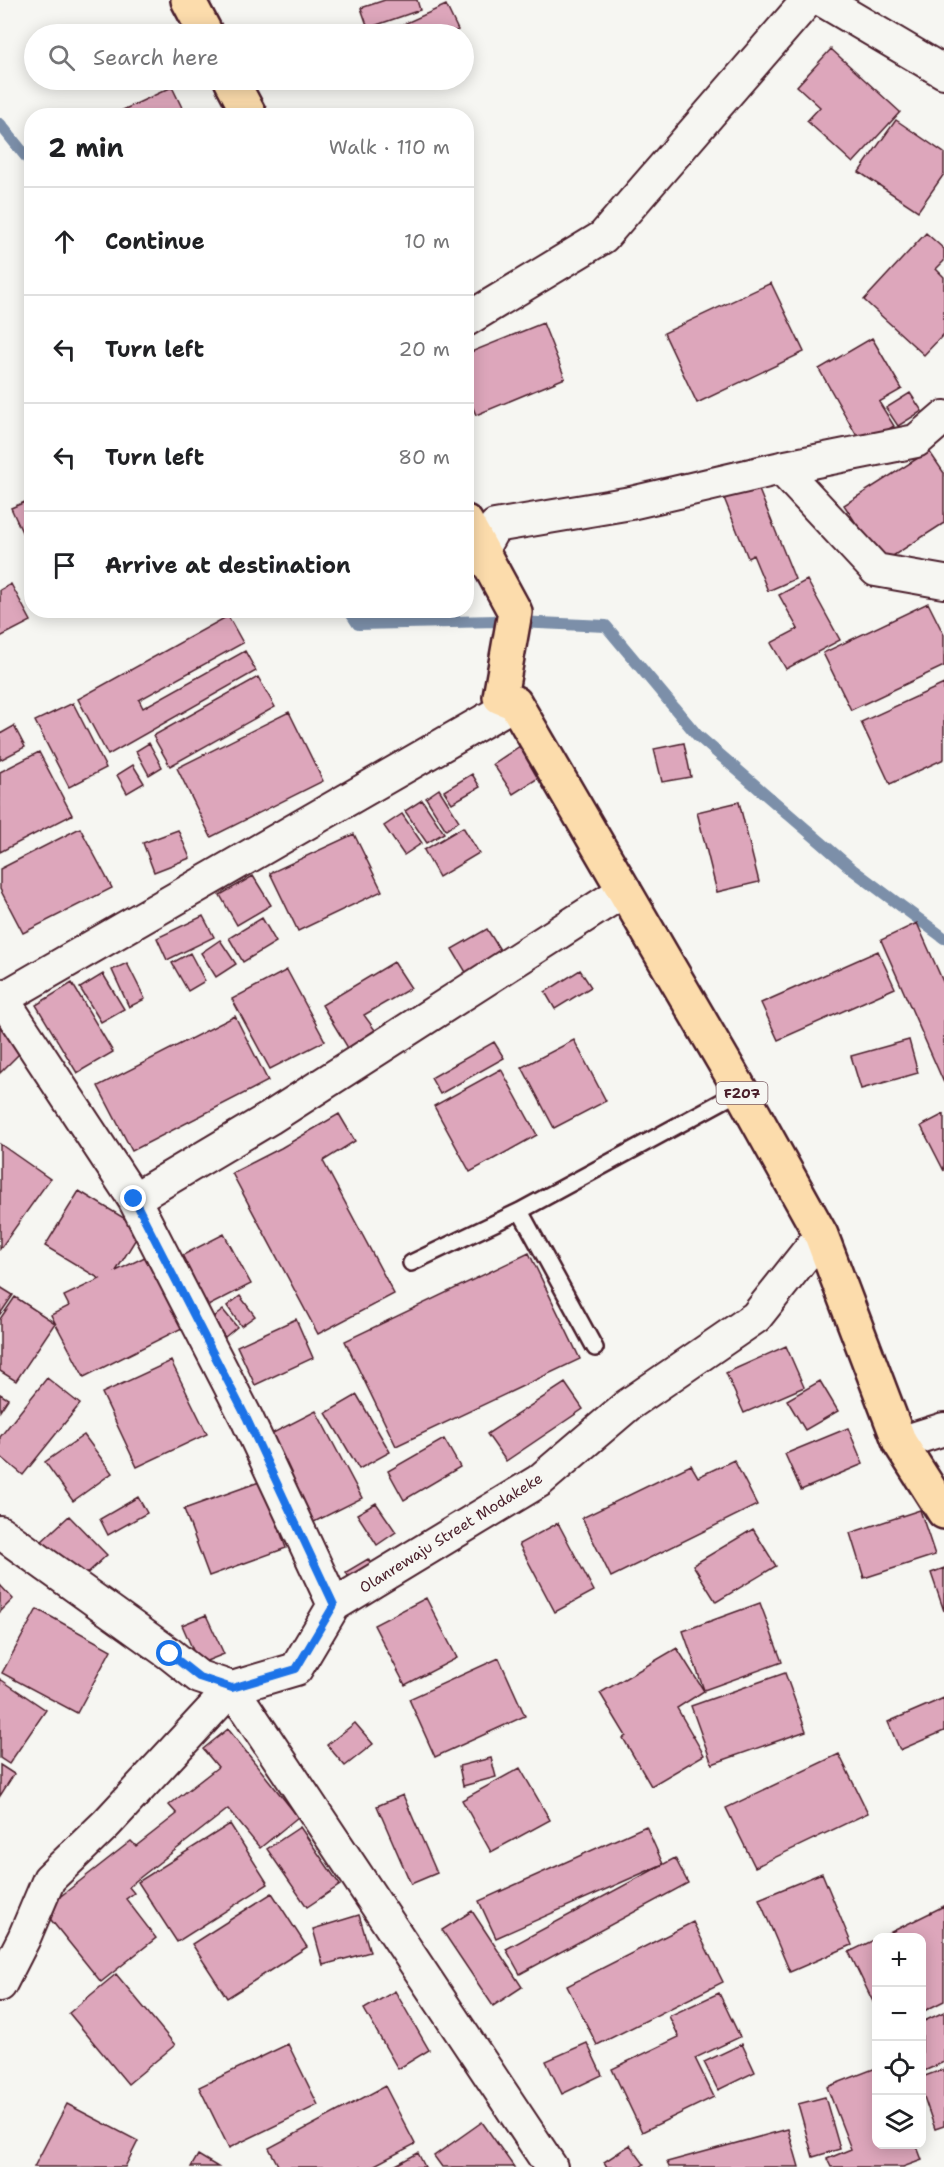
<!DOCTYPE html>
<meta charset="utf-8">
<style>
:root{--surface:#fff;--page:#f6f6f6;--text:#202124;--muted:#757577;--line:#e0e0e0}
body{margin:0;font-family:"Shantell Sans",sans-serif;background:var(--page);color:var(--text)}
.controls{position:absolute;right:18px;bottom:18px;display:grid;overflow:hidden;border-radius:12px;box-shadow:0 3px 15px #0003}
.controls button{width:54px;height:54px;display:grid;place-items:center;padding:0;border:0;border-bottom:2px solid var(--line);background:var(--surface);color:var(--text);font:30px sans-serif}
.stop{position:absolute;width:18px;height:18px;margin:-14px;border:4px solid #1a73e8;border-radius:50%;background:#fff}
.stop.end{background:#1a73e8;border-color:#fff;box-shadow:0 2px 6px #0008}
.list{margin:0;padding:0;list-style:none}
h2{display:flex;justify-content:space-between;align-items:center;height:78px;margin:0;padding:0 24px;font-size:26px}
h2 small{font-size:20px;font-weight:400;color:var(--muted)}
.list li{display:grid;grid-template-columns:39px 1fr auto;gap:18px;align-items:center;box-sizing:border-box;height:108px;padding:0 24px;border-top:2px solid var(--line)}
.list b{display:block;font-size:22px;white-space:nowrap}
.list em{font-size:20px;font-style:normal;color:var(--muted)}
.icon{flex:none;width:33px;height:33px;fill:none;stroke:currentColor;stroke-width:2;stroke-linecap:round;stroke-linejoin:round}
.map{position:relative;flex:none;width:944px;height:2167px;overflow:hidden}
.search{position:absolute;background:var(--surface);box-shadow:0 3px 15px #0003;left:24px;top:24px;width:450px;height:66px;display:flex;align-items:center;gap:15px;box-sizing:border-box;padding:0 21px;border-radius:33px;color:var(--muted);font-size:22px}
.panel{position:absolute;background:var(--surface);box-shadow:0 3px 15px #0003;left:24px;top:108px;width:450px;height:510px;border-radius:24px}
.map>svg:first-child{display:block}
.lines{fill:none;stroke-linecap:round;stroke-linejoin:round}
.stream{stroke:#7b8fa9;stroke-width:12}
.building{fill:#dda6bb;stroke:#4a1f2b;stroke-width:1.5}
.lane-casing{stroke:#4a1f2b;stroke-width:20}
.street-casing{stroke:#4a1f2b;stroke-width:36}
.primary-casing{stroke:#4a1f2b;stroke-width:38}
.lane{stroke:#f6f6f2;stroke-width:15}
.street{stroke:#f6f6f2;stroke-width:32}
.primary{stroke:#fcdcac;stroke-width:33}
.route{stroke:#1a73e8;stroke-width:8}
.labels{text-anchor:middle;dominant-baseline:central;stroke-width:6;stroke-linejoin:round;paint-order:stroke}
.shield{fill:#f6f6f2;stroke:#7e6067;stroke-width:1.5}
.shield-label{font-size:14px;font-weight:bold;fill:#4a1f2b}
.street-label{font-size:15px;fill:#4a1f2b;stroke:#f6f6f2}
</style>
<div class="map">
<svg width="944" height="2167" viewBox="0 0 944 2167">
<rect width="100%" height="100%" fill="#f6f6f2"/>
<filter id="ink" filterUnits="userSpaceOnUse"><feTurbulence type="fractalNoise" baseFrequency=".0167" numOctaves="2"/><feDisplacementMap in="SourceGraphic" scale="12" xChannelSelector="R" yChannelSelector="G"/><feConvolveMatrix kernelMatrix="1 2 1 2 8 2 1 2 1" color-interpolation-filters="sRGB"/></filter>
<g filter="url(#ink)">
<g class="lines">
<path class="stream" d="M0 124 32 164
M349 610 358 624 498 621 606 626 697 735 853 870 944 938"/>
</g>
<path class="building" d="M385 0H417L420 10 368 28 361 8Z
M446 5 458 30 447 34H387L386 32Z
M831 49 900 112 853 163 807 121 820 107 797 86Z
M172 87 186 116H110Z
M896 120 944 153V174L918 211 859 172Z
M926 233 944 249V261L936 269 944 277V334L924 355 864 300Z
M771 283 804 352 697 403 664 333Z
M543 323 565 378 476 415 466 391V354Z
M872 338 902 389 879 402 894 426 862 445 819 369Z
M910 393 922 411 898 426 886 408Z
M929 451 944 473V523L882 563 844 505Z
M757 485 795 579 768 591 753 555 748 558 724 498Z
M32 499V554L11 508Z
M807 580 840 640 786 669 771 643 798 629 779 595Z
M11 584 31 621 0 637V590Z
M928 603 944 635V666L851 710 823 653Z
M228 616 243 643 139 700 143 708 245 651 256 671 108 755 78 699Z
M258 677 275 707 170 766 153 736Z
M944 684V759L890 784 861 722Z
M73 703 106 768 69 787 35 721Z
M289 712 323 781 211 837 177 768Z
M14 726 25 747 0 760V734Z
M149 743 162 767 149 775 136 751Z
M684 743 691 777 662 782 654 749Z
M520 746 540 777 513 794 493 764Z
M39 752 72 815 0 852V772Z
M133 765 144 783 127 793 117 775Z
M472 774 480 787 452 803 444 791Z
M439 789 459 821 446 830 426 798Z
M422 800 444 833 427 843 405 811Z
M739 802 759 882 717 892 697 812Z
M402 814 422 843 404 855 384 826Z
M463 827 479 853 439 877 424 850Z
M80 828 112 888 23 933 0 889V869Z
M178 830 190 858 154 872 143 843Z
M354 834 382 891 298 931 270 873Z
M253 876 271 905 237 925 220 895Z
M203 916 214 937 167 960 157 938Z
M262 918 276 942 243 962 229 938Z
M917 923 944 984V1083L881 940Z
M487 929 502 953 467 974 452 949Z
M220 940 236 964 216 977 201 953Z
M878 951 895 988 778 1040 761 1003Z
M190 953 205 981 188 991 172 963Z
M394 962 411 988 364 1015 375 1030 348 1048 322 1005Z
M127 963 145 999 129 1007 112 970Z
M287 970 325 1041 270 1069 232 999Z
M580 970 591 987 555 1009 545 992Z
M103 974 124 1009 101 1022 80 988Z
M72 983 113 1052 77 1073 36 1005Z
M235 1016 268 1081 132 1151 98 1086Z
M0 1027 23 1050 0 1073Z
M574 1040 606 1101 554 1128 522 1067Z
M909 1040 918 1073 861 1089 851 1056Z
M494 1042 504 1058 440 1094 431 1078Z
M501 1069 537 1135 470 1172 434 1106Z
M339 1114 355 1141 323 1161 394 1294 318 1334 232 1173 281 1148Z
M944 1114V1171L921 1126Z
M0 1144 50 1179 0 1249Z
M79 1191 142 1229 116 1271 151 1254 188 1325 84 1377 51 1315 69 1306 64 1296 100 1279 45 1246Z
M224 1234 251 1284 208 1306 181 1256Z
M529 1253 580 1359 396 1446 345 1341Z
M0 1287 13 1295 0 1314Z
M240 1296 255 1316 241 1326 227 1306Z
M15 1297 55 1323 16 1381 0 1371V1319Z
M223 1310 237 1327 225 1337 210 1320Z
M296 1319 313 1358 255 1385 237 1346Z
M786 1346 804 1387 744 1413 726 1373Z
M171 1361 207 1434 137 1467 102 1393Z
M47 1378 80 1404 23 1475 0 1456V1437Z
M820 1381 838 1411 805 1430 787 1400Z
M565 1383 583 1409 506 1461 487 1434Z
M0 1394 8 1399 0 1411Z
M357 1395 390 1452 359 1469 326 1413Z
M316 1411 362 1498 310 1524 265 1437Z
M848 1428 863 1464 801 1490 785 1454Z
M84 1435 112 1473 73 1501 45 1462Z
M444 1439 460 1467 404 1500 388 1471Z
M734 1460 757 1505 611 1577 582 1518 691 1465 698 1477Z
M262 1481 286 1548 209 1576 184 1509Z
M138 1497 147 1513 108 1535 100 1519Z
M376 1503 396 1532 377 1545 357 1514Z
M920 1510 935 1555 864 1578 850 1533Z
M69 1516 107 1555 78 1582 41 1542Z
M558 1523 594 1591 555 1612 519 1544Z
M753 1529 776 1566 716 1602 693 1565Z
M368 1559 376 1571 353 1585 346 1572Z
M944 1568V1611L931 1573Z
M0 1585 13 1599 0 1612Z
M426 1598 457 1658 405 1685 374 1625Z
M760 1603 782 1662 704 1690 683 1631Z
M37 1609 111 1650 77 1713 2 1673Z
M206 1615 224 1654 199 1664 182 1625Z
M677 1648 704 1691 677 1708 704 1755 651 1786 623 1738 626 1736 600 1693Z
M499 1658 525 1716 435 1757 409 1699Z
M785 1673 806 1731 712 1764 691 1706Z
M0 1679 46 1710 9 1764 0 1758Z
M944 1698V1731L900 1750 888 1722Z
M355 1723 373 1744 345 1766 327 1745Z
M228 1729 298 1817 260 1848 228 1809 133 1883 129 1887 134 1893 126 1899 156 1938 101 1982 43 1910 131 1841 136 1846 177 1814 169 1805 218 1767 203 1749Z
M839 1754 868 1813 755 1867 726 1808Z
M491 1758 496 1777 463 1786 459 1766Z
M0 1765 14 1774 0 1796Z
M520 1768 550 1820 491 1852 462 1800Z
M403 1795 437 1873 411 1884 377 1806Z
M230 1824 268 1884 177 1942 138 1882Z
M646 1826 663 1864 496 1938 479 1901Z
M300 1827 340 1885 307 1907 267 1849Z
M675 1858 688 1883 520 1974 506 1949Z
M822 1873 852 1945 790 1972 759 1899Z
M272 1893 307 1947 227 1998 192 1944Z
M944 1906V2001L922 2012V1938H879Z
M472 1911 522 1987 493 2006 442 1930Z
M359 1915 370 1952 323 1965 313 1929Z
M693 1922 723 1982 597 2045 567 1986Z
M876 1939V2008L849 1952Z
M116 1974 175 2045 128 2084 69 2013Z
M395 1991 429 2050 398 2069 364 2009Z
M719 1993 740 2037 695 2058 714 2097 642 2132 612 2069 679 2037 669 2016Z
M944 2012V2062L922 2072V2022Z
M587 2043 602 2075 562 2094 546 2061Z
M288 2044 318 2105 229 2148 199 2087Z
M742 2044 755 2072 718 2090 704 2062Z
M876 2068V2144H916L922 2160 903 2167H831L827 2159 851 2149 827 2087Z
M944 2069V2126L935 2129 922 2091V2077Z
M385 2086 415 2144 371 2167H279L269 2148Z
M825 2097 840 2149 813 2157 798 2104Z
M67 2104 138 2141 125 2167H34Z
M482 2122 514 2167H442L434 2156Z
M788 2129 799 2167H669L667 2162Z
M630 2145 644 2164 640 2167H607L604 2162Z
M418 2153 425 2167H392Z
M198 2155 218 2167H191Z"/>
<g class="lines">
<g class="lane-casing">
<path id="lane" d="M520 1211 595 1348
M411 1263 520 1211 741 1091"/>
</g>
<g class="street-casing">
<path id="street" d="M822 0 944 72
M466 320 603 237 808 0
M781 468 876 570 944 582
M481 551 495 526 631 503 781 468 916 441 944 417
M0 995 134 1199 247 1419 334 1605
M0 1000 515 703
M134 1199 270 1118 625 890
M900 1443 944 1429
M0 1532 170 1654 199 1677 232 1688 551 2167
M0 1985 24 1938 49 1879 106 1824 232 1688 296 1669 334 1605 539 1481 628 1405 756 1317 821 1235"/>
</g>
<g class="primary-casing">
<path id="primary" d="M188 0 206 34
M231 80 250 116
M466 522 515 612 500 697 515 703 741 1091 821 1235 900 1443 944 1512"/>
</g>
<use href="#lane" class="lane"/>
<use href="#street" class="street"/>
<use href="#primary" class="primary"/>
</g>
</g>
<g class="lines" filter="url(#ink)">
<path class="route" d="M134 1199 247 1419 334 1605 296 1669 232 1688 199 1677 170 1654"/>
</g>
<g class="labels">
<rect class="shield" x="716.5" y="1082" width="51" height="22" rx="4.5"/>
<g class="shield-label">
<text x="742" y="1093">F207</text>
</g>
<g class="street-label">
<text transform="translate(451 1533) rotate(-32)">Olanrewaju Street Modakeke</text>
</g>
</g>
</svg>
<div class="controls">
<button>+</button>
<button>−</button>
<button><svg class="icon" aria-label="locate" viewBox="0 0 24 24"><circle cx="12" cy="12" r="6"/><path d="M12 2v4M12 18v4M2 12h4M18 12h4"/></svg></button>
<button><svg class="icon" aria-label="layers" viewBox="0 0 24 24"><path d="M12 4l9 5-9 5-9-5zM3 14l9 5 9-5"/></svg></button>
</div>
<div class="stop" style="left:170px;top:1654px"></div>
<div class="stop end" style="left:134px;top:1199px"></div>
<div class="search"><svg class="icon" aria-label="search" viewBox="0 0 24 24"><circle cx="10" cy="10" r="6"/><path d="M15 15l6 6"/></svg>Search here</div>
<section class="panel">
<h2>2 min<small>Walk · 110 m</small></h2>
<ul class="list">
<li><svg class="icon" aria-label="ahead" viewBox="0 0 24 24"><path d="M12 20V5M6 11l6-6 6 6"/></svg><div><b>Continue</b></div><em>10 m</em></li>
<li><svg class="icon" aria-label="left" viewBox="0 0 24 24"><path d="M17 20v-9H6M10 6l-5 5 5 5"/></svg><div><b>Turn left</b></div><em>20 m</em></li>
<li><svg class="icon" aria-label="left" viewBox="0 0 24 24"><path d="M17 20v-9H6M10 6l-5 5 5 5"/></svg><div><b>Turn left</b></div><em>80 m</em></li>
<li><svg class="icon" aria-label="arrive" viewBox="0 0 24 24"><path d="M6 21V4h12l-3 4 3 4H6"/></svg><div><b>Arrive at destination</b></div></li>
</ul>
</section>
</div>
